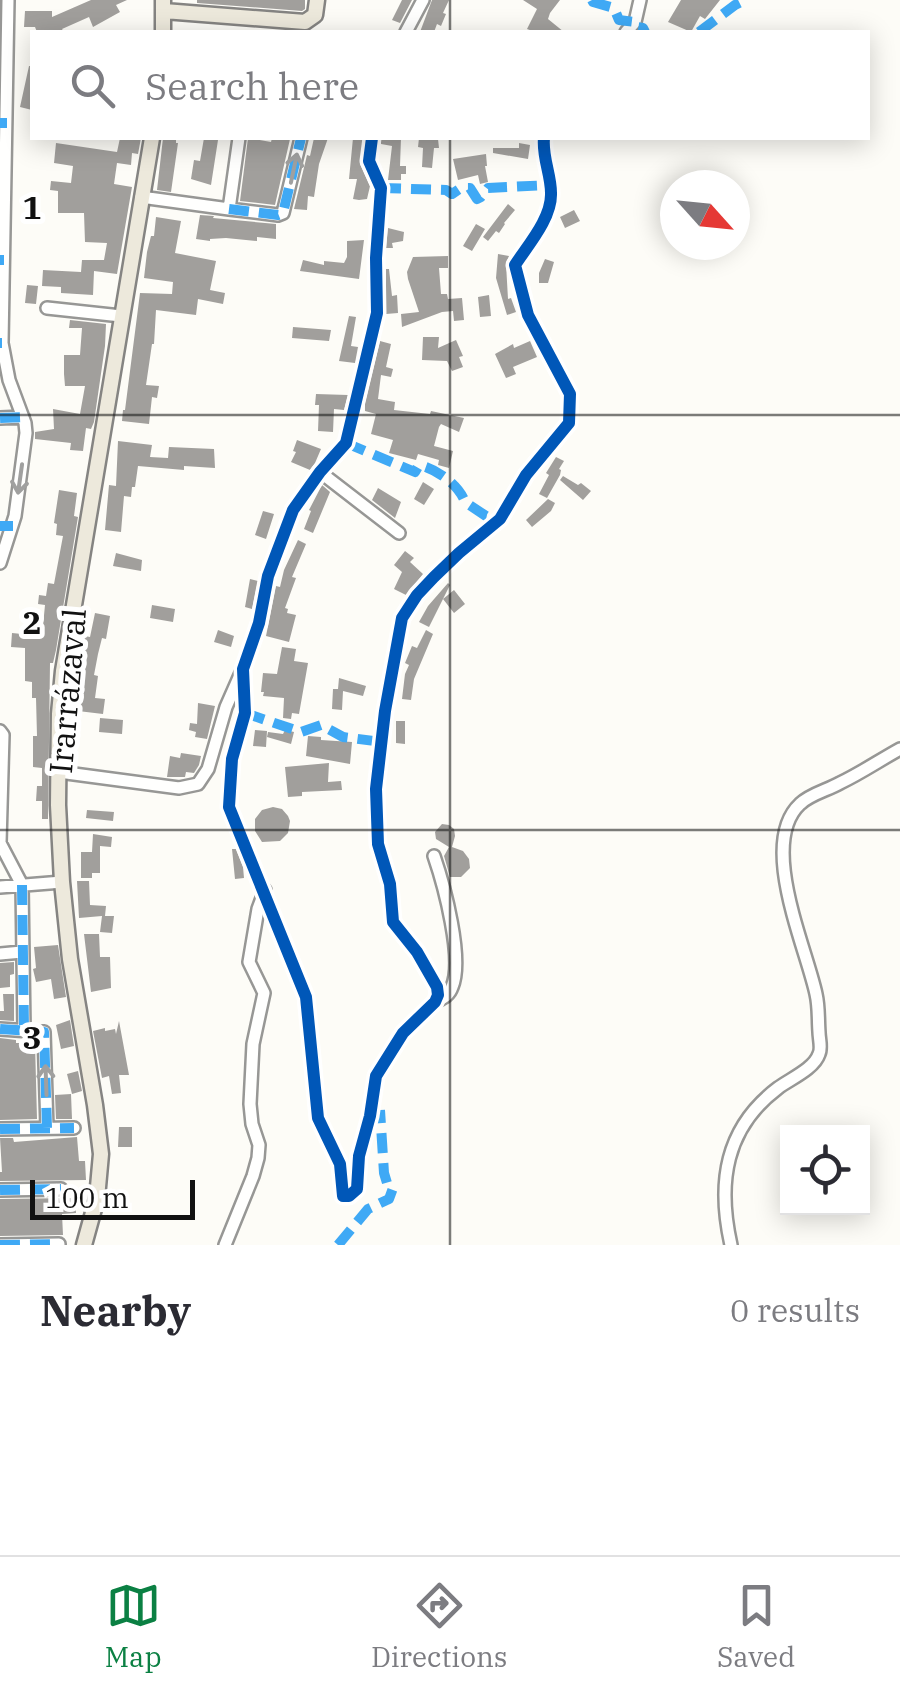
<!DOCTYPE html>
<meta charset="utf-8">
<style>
:root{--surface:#fff;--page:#f2f2f3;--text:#2b2b33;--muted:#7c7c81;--line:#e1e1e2;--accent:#0b8043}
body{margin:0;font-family:"IBM Plex Serif",serif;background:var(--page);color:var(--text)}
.controls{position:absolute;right:30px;bottom:30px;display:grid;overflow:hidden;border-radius:0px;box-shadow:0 5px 25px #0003}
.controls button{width:90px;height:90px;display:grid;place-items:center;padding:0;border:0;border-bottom:2px solid var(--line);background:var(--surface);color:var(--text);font:50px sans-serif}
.compass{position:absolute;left:660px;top:170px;width:90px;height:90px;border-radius:50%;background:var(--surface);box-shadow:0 5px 25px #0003;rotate:117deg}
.scale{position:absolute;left:30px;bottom:25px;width:165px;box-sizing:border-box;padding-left:10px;border:5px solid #111;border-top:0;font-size:28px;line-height:35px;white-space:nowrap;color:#111;-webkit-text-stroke:8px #fff;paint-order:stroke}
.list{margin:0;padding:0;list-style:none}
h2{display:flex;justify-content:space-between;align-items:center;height:130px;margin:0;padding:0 40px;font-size:42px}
h2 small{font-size:32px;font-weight:400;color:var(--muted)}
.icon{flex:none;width:55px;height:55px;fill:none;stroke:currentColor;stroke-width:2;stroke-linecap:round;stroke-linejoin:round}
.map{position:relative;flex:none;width:900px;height:1245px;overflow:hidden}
.search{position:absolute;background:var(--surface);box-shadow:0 5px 25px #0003;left:30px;right:30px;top:30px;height:110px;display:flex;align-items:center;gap:25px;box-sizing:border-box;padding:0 35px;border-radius:0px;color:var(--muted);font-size:38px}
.sheet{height:310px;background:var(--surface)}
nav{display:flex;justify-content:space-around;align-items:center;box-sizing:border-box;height:140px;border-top:2px solid var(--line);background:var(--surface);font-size:28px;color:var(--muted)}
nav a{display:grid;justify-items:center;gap:5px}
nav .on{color:var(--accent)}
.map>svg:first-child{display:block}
.building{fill:#a19f9c}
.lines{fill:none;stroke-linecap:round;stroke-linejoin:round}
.minor-casing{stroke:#979795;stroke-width:16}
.major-casing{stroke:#858482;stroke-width:19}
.minor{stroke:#fffffe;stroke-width:11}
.major{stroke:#ede9dc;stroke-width:14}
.quiet{stroke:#3fa9f5;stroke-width:10;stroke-dasharray:20 10;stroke-linecap:butt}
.cycleway-casing{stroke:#fff;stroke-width:19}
.cycleway{stroke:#0057b8;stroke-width:12}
.oneway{stroke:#a0a09f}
.grid{fill:none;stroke:#111;stroke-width:2.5;stroke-opacity:0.55}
.labels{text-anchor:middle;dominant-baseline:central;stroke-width:10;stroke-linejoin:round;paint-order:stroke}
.street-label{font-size:32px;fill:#111;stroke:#fff}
.grid-label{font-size:32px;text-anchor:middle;font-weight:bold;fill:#111;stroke:#fff;stroke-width:10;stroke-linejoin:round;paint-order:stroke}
</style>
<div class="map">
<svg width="900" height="1245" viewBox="0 0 900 1245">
<rect width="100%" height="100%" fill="#fdfcf7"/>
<path class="building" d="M91 0H127L116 5 120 12 93 27 89 17 62 29 64 32H37L35 27H24L25 11H52V17Z
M197 0H305V9L302 11 197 3Z
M402 0H412L400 23 392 20Z
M432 0H449L443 13 446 14 441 26 437 24 434 32H420Z
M523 0H560L550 13 548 19 564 32H535L527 29 537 9Z
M681 0H720L705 19 700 16 691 32 668 22Z
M29 66H32V110L20 107Z
M120 138H141L138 154 132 153 131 165 117 163 114 184 132 187 117 274 94 271 93 295 61 293V287L42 286 43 270 81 272 82 260H104L107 243 85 242 84 213H58V191L50 190 51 181 71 183 73 166 54 163 56 143 117 152Z
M163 138H176V143H178L171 192 157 190Z
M204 138 218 140 211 185 191 179 194 160 200 161Z
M248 138 271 142 272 138 290 139 275 205 240 201Z
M314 138H328L319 164 314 197 308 196 307 210 294 209 307 155 310 156Z
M353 138H363L360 164 370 186 367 199 359 200 353 199 357 179H349Z
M381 138H401L400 166H406V174H401V180H388L392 146 381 144Z
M419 138 438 139 439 148H434L432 168 422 167 423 148 418 147Z
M519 143 530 145 528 159 493 153V148H519Z
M486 154 487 166H485L488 182 480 184 478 175 458 180 453 159Z
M508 204 515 210 504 223 505 224 499 233 496 231 488 241 483 237Z
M574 210 580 221 565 228 560 217Z
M200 215 214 216 213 218 276 224V239L257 237V241L226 238 210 239V241L196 239Z
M156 217 181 221 175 253 216 261 210 290 225 293 223 304 198 299 196 315 156 310 154 344H152L146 385 159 386 157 398 152 397 149 424 122 421 123 410H125L140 293 172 294 173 282 144 278 147 252 151 236H154Z
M476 224 485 229 472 251 463 246Z
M388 228 404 232 403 241 392 243 393 248H386Z
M364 240 359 279 300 271 303 260 324 265V261L344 263 347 257V241Z
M498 254 509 256 506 264 508 299 511 298 516 312 507 315 496 278Z
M448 256V268H439L441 294H447L448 299 462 298 464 320 454 321 453 311 442 312 402 327 401 314 419 312 408 279 407 272 413 257Z
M545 259 554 262 548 283H539V273Z
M386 269H389L392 296 397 295 398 313 386 314Z
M27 285 38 286 36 304 25 303Z
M489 295 491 316 480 317 478 297Z
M349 316 356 317 351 346 358 347 355 363 339 361Z
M70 320 106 324 105 346 94 422 91 429 86 428 83 451 70 450 71 443 35 439V432L54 429 53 409 80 414 85 386H65L64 374V355H80L82 328H69Z
M293 327 331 330 329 341 292 338Z
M423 337H439L438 348 456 340 463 356 459 357 463 367 452 371 447 361 422 360Z
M380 341 391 344 386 367 393 369 391 377 381 375 378 399 395 402 394 410 430 414 431 411 464 418 459 432 441 424 439 427 434 446 453 451 449 468 438 465 439 460 418 454 416 460 389 453 393 440 371 434 376 414 365 411V403Z
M530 341 537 357 513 367 516 374 506 378 495 354 513 344 514 348Z
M316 394 348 395 344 410 334 409 333 432 318 431 319 405H315Z
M297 440 321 449 315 463 310 470 291 462 296 452 293 451Z
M118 441 152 445 150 457 168 458 169 447 214 449 215 468 184 466V470L138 466 135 487H132L131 497 124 496 121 532 105 530 109 485 116 486Z
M556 457 564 461 559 469 561 470 560 475 547 498 539 494 549 475 546 473Z
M563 476 578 485 581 483 591 491 583 500 560 480Z
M423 482 434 489 424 505 414 499Z
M322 485 330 492 313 533 304 529 311 511 309 510Z
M378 488 401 502 395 518 372 500Z
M59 490 77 493 74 516 78 517 56 650 53 663H50L48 819H42V801H36L37 786H42V768L33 767V736H37L36 698H32V682L25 681V648L11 647 12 633 42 636 45 605 38 604 39 595 46 596 48 583 54 584 63 536 56 535 57 524 54 523Z
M548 499 555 503 551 511 532 527 526 520Z
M263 511 274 514 266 539 255 535Z
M298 540 306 544 292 577 296 578 285 608 288 609 287 613 296 615 289 642 266 636 276 586 280 587 284 570Z
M405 551 414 558 410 562 423 574 406 595 394 589 402 572 394 565Z
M116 553 142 560 141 571 113 566Z
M250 579 258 581 252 609 245 607Z
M448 583 450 585 429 627 419 622 428 606Z
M454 590 465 604 454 613 443 599Z
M152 605 175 609 173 622 150 618Z
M95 613 110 616 106 639 102 638 98 654 94 675 98 676 95 698 105 699 103 714 78 711 80 688 77 687 79 668 85 636 90 637Z
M218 630 234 636 231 647 214 642Z
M426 630 433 634 414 679 411 700 402 699 405 674 409 665 405 663 412 646 417 648Z
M282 647 296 649 294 661 308 663 299 714 292 713 291 719 283 718 284 698 263 696 264 692H261L263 673 277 674Z
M339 678 366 686 363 696 343 691 342 710 332 709 333 689H338Z
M198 703 215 706 207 739 195 737 196 732 189 730 190 723 197 724Z
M100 718 123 720 122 734 99 732Z
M396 721H405V744L396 743Z
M255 730 267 731 266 747 253 746Z
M285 730 294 732 291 744 267 737 268 732 283 734Z
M308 736 321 737V740L352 742 350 764 306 756Z
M181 753 201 756 199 765 194 773 186 772 185 777H167L170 756 180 758Z
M329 763 328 782 341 781 342 790 302 792V796L288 797 285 767Z
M273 807 282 809 288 816 290 821 288 833 280 841 262 842 255 831V819L262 810Z
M87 810 114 812 113 821 86 818Z
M442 824 449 825 454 829 455 836 452 847 463 851 469 859 470 868 461 877H450L444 856 449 847 436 839 435 832Z
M93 834 112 837 111 847 100 846V873H92V878H81V852H92Z
M232 849H236L243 867 244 878 235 879Z
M77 881H89L90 905 106 906 105 916H114L112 933 100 932 102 916 79 918Z
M84 934H99L100 957H110L111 988 91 992Z
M58 945 66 997 54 999 51 979 36 982 33 969 36 968 34 947Z
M14 962V974L10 975V987L0 988V963Z
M3 994H14V1021L0 1020V1011H4Z
M70 1020 74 1046 61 1049 56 1025Z
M119 1021 129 1075H119L121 1093 112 1094 109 1076 102 1078 93 1031 105 1028V1031L115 1029 116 1034Z
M0 1038 16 1040V1043H35L37 1119 0 1120Z
M78 1071 82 1091 72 1094 67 1074Z
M71 1094 72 1119H56L55 1095Z
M119 1127H132V1147H118Z
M77 1137 79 1161H85L86 1180 0 1181V1172H2L0 1138H13L14 1142Z
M75 1198 76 1213 62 1214 63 1235 0 1236V1199Z"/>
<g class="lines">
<g class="minor-casing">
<path id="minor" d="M406 32 423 0
M626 32 635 22 640 0
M372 138 369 161 381 188 376 258 377 313 346 443 320 472 293 510 268 576 259 623 243 669 245 713 232 759 229 807 306 997 318 1118 340 1164 343 1196H349L357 1189 359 1156 370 1116 376 1076 403 1033 435 1002 438 995 437 987 417 952 393 922 390 884 378 844 376 789 385 711 402 618 417 595 434 577 459 553 500 519 526 475 569 423 570 394 528 315 515 265C528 245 552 218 551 193 551 174 542 157 544 138
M141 197 229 209 239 138
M229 209 278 215 283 213 301 138
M47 308 121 316
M0 418 23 417
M320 472 399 533
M0 563 15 516 26 433 25 423 9 380 2 343 8 0
M0 731 3 735 0 843 22 885
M59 772 179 788 198 784 208 769 226 707 241 673
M434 856C444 885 464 959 452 987 449 996 443 998 435 1002
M22 885 24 1029
M0 887 62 882
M0 954 22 952
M0 1029 44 1032 47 1128
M0 1129 74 1128
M0 1190 61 1189
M0 1245 59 1244
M225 1245 253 1176 258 1158 259 1145 252 1124 250 1104 253 1044 264 993 249 962 258 909 265 890
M731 1245C717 1183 725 1128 778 1088 790 1079 814 1069 819 1054 822 1048 819 1039 819 1032 818 1019 819 1007 816 994 806 947 758 843 800 804 810 794 828 790 840 783 861 773 880 760 900 749"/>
</g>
<g class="major-casing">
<path id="major" d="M163 0V32
M164 11 305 22 315 15 317 0
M84 1245 97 1198 101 1154 95 1105 70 959 62 882 58 805 59 714 63 671 152 138"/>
</g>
<use href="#minor" class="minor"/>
<use href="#major" class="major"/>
<path class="quiet" d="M592 0 593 2 614 8 619 20 635 22 637 27 643 28 645 32
M699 32 735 5 745 0
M0 123H7
M381 188 446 190 452 194 461 188H470L477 199 481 197 488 188 550 185
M229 209 278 215 283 213 301 138
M0 260H4
M0 343H2
M0 418 23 417
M346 443 415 472 419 465C437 469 459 485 465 502L486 516 500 519
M0 526H13
M245 713 301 732 321 725 343 737 382 742
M22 885 24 1029
M0 1029 44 1032 47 1128
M0 1129 74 1128
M0 1190 61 1189
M0 1245 59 1244
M338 1245 368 1209 389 1199 393 1188 387 1183 384 1173 380 1110"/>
<g class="cycleway-casing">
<path id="cycleway" d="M372 138 369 161 381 188 376 258 377 313 346 443 320 472 293 510 268 576 259 623 243 669 245 713 232 759 229 807 306 997 318 1118 340 1164 343 1196H349L357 1189 359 1156 370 1116 376 1076 403 1033 435 1002 438 995 437 987 417 952 393 922 390 884 378 844 376 789 385 711 402 618 417 595 434 577 459 553 500 519 526 475 569 423 570 394 528 315 515 265C528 245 552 218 551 193 551 174 542 157 544 138"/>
</g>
<use href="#cycleway" class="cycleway"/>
</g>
<defs><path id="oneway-shaft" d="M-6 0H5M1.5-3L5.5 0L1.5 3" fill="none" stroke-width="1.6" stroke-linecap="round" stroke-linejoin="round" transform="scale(2.5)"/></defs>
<g class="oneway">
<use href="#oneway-shaft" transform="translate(294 168) rotate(-78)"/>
<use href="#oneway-shaft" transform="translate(20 479) rotate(98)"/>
<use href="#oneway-shaft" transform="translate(46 1080) rotate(-92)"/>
</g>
<path class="grid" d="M450 0V32M450 138V1245M0 415H900M0 830H900"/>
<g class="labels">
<g class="street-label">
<text transform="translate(67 691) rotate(-85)">Irarrázaval</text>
</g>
</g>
<g class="grid-label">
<text x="32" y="219">1</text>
<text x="32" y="634">2</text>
<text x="32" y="1049">3</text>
</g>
</svg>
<div class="controls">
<button><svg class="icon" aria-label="locate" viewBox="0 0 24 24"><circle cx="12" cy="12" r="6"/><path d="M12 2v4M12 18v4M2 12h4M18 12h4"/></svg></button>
</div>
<svg class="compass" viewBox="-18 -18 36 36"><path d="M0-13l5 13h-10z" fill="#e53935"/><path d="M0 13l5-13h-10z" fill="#7c7c81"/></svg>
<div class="scale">100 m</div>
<div class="search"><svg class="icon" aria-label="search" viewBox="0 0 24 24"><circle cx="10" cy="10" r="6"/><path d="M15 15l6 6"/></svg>Search here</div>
</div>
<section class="sheet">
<h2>Nearby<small>0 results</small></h2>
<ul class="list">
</ul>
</section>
<nav>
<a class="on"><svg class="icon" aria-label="map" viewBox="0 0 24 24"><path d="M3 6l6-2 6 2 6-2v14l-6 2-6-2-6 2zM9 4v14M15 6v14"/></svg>Map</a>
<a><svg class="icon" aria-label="directions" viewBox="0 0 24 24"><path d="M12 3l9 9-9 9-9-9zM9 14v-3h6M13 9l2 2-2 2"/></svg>Directions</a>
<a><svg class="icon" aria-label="saved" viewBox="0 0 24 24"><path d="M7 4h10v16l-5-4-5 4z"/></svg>Saved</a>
</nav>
